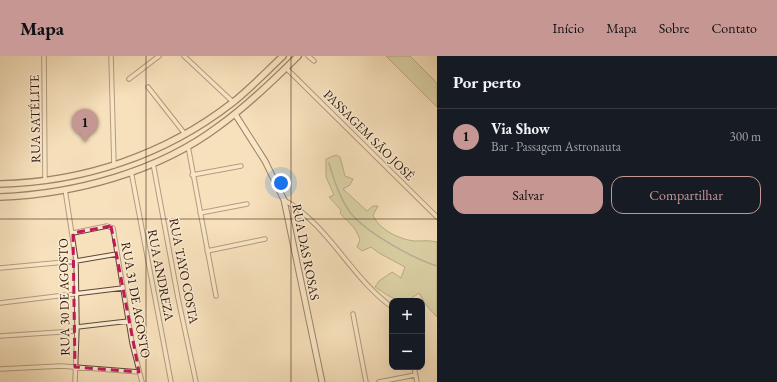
<!DOCTYPE html>
<html lang="pt">
<meta charset="utf-8">
<style>
:root{--surface:#171b24;--page:#20242c;--text:#f1f3f6;--muted:#9ea1a6;--line:#363941;--accent:#c59692}
body{margin:0;font-family:"EB Garamond",serif;background:var(--page);color:var(--text)}
.controls{position:absolute;right:12px;bottom:12px;display:grid;overflow:hidden;border-radius:8px;box-shadow:0 4px 16px #0002}
.controls button{width:36px;height:36px;display:grid;place-items:center;padding:0;border:0;border-bottom:1px solid var(--line);background:var(--surface);color:var(--text);font:20px sans-serif}
.you{position:absolute;left:281px;top:127px;width:14px;height:14px;margin:-10px;border:3px solid #fff;border-radius:50%;background:#1a73e8;box-shadow:0 0 0 6px #1a73e833}
.badge{display:grid;place-items:center;width:26px;height:26px;border-radius:50%;background:var(--accent);color:#111;font-size:13px;font-weight:700}
.pin{position:absolute;translate:-50% -33px;filter:drop-shadow(0 1px 2px #0008)}
.pin::after{content:'';position:absolute;top:21px;width:14px;height:12px;background:inherit;clip-path:polygon(0 0,100% 0,50% 100%)}
.list{margin:0;padding:0;list-style:none}
h2{display:flex;justify-content:space-between;align-items:center;height:52px;margin:0;padding:0 16px;font-size:17px}
h2 small{font-size:13px;font-weight:400;color:var(--muted)}
.list li{display:grid;grid-template-columns:26px 1fr auto;gap:12px;align-items:center;box-sizing:border-box;height:56px;padding:0 16px;border-top:1px solid var(--line)}
.list b{display:block;font-size:15px;white-space:nowrap}
.list p{margin:0;font-size:13px;white-space:nowrap;color:var(--muted)}
.list em{font-size:13px;font-style:normal;color:var(--muted)}
.actions{display:flex;gap:8px;padding:12px 16px}
.actions a{flex:1;padding:9px 0;border:1px solid var(--accent);border-radius:12px;text-align:center;font-size:14px;color:var(--accent)}
.actions .main{background:var(--accent);color:#111}
.map{position:relative;flex:none;width:437px;height:326px;overflow:hidden}
header{display:flex;align-items:center;gap:24px;box-sizing:border-box;height:56px;padding:0 20px;background:var(--accent);color:#111}
header strong{font-size:19px}
nav{display:flex;gap:22px;margin-inline-start:auto;font-size:14px}
main{display:flex}
aside{flex:1;background:var(--surface)}
.map>svg:first-child{display:block}
.green{fill:#bcc391;stroke:#746a4c}
.lines{fill:none;stroke-linecap:round;stroke-linejoin:round}
.stream{stroke:#737773;stroke-width:1.5}
.street-casing{stroke:#604634;stroke-width:5.5}
.secondary-casing{stroke:#2d1206;stroke-width:7}
.primary-casing{stroke:#2d1206;stroke-width:8}
.street{stroke:#faecd3;stroke-width:3.5}
.secondary{stroke:#faecd3;stroke-width:5}
.primary{stroke:#f7e1bc;stroke-width:5.5}
.marked{fill:none;stroke:#c2185b;stroke-width:3;stroke-dasharray:8 5;stroke-linejoin:round}
.grid{fill:none;stroke:#2d1206;stroke-width:1;stroke-opacity:0.55}
.labels{text-anchor:middle;dominant-baseline:central;stroke-width:3;stroke-linejoin:round;paint-order:stroke}
.street-label{font-size:13px;fill:#2d1206;stroke:#faecd3}
</style>
<header>
<strong>Mapa</strong>
<nav><a>Início</a><a>Mapa</a><a>Sobre</a><a>Contato</a></nav>
</header>
<main>
<div class="map">
<svg width="437" height="326" viewBox="0 0 437 326">
<rect width="100%" height="100%" fill="#f7e1bc"/>
<filter id="stains"><feTurbulence type="fractalNoise" baseFrequency=".005" numOctaves="4"/><feColorMatrix values="0 0 0 0 .2 0 0 0 0 .09 0 0 0 0 .02 0 0 0 .5 -.17"/></filter>
<radialGradient id="worn" r=".72"><stop offset=".6" stop-color="#630" stop-opacity="0"/><stop offset="1" stop-color="#630" stop-opacity=".3"/></radialGradient>
<path class="green" d="M386 0H410L437 27V51Z
M336 99 340 101 345 120 353 123 350 129 343 133 367 155 373 150H378L373 159C378 173 400 184 415 185 423 185 429 184 437 186V261L426 249 419 237C400 252 393 242 375 231L379 225 392 216 401 222 405 211 379 197 371 191 362 195 357 191 360 184C355 169 349 168 340 157L341 154 329 141 334 139 326 121V103Z"/>
<g class="lines">
<path class="stream" d="M329 107C334 125 341 146 353 160 371 179 412 202 437 210"/>
<g class="street-casing">
<path id="street" d="M44 0 45 125
M111 0 114 110
M184 0 233 46
M308 0 314 5
M286 12 437 161
M129 23 159 0
M148 31 185 78
M188 90 216 240
M153 107 178 242 196 326
M131 115 171 326
M192 119 241 110
M65 133 76 205 77 271 75 326
M284 144C329 169 351 222 392 251
M200 157 247 148
M73 177 107 170 113 172 132 287 142 326
M207 195 265 183
M0 212 76 205 117 198
M0 247 123 232
M353 258 366 326
M77 271 129 265
M0 280 76 275
M414 311 417 326
M0 313 61 310 139 316
M379 326 415 319"/>
</g>
<g class="secondary-casing">
<path id="secondary" d="M235 58 265 105 284 144 322 326"/>
</g>
<g class="primary-casing">
<path id="primary" d="M0 128C84 126 165 99 232 47 250 33 266 16 283 0
M0 141C75 138 158 116 219 70 248 49 273 25 298 0"/>
</g>
<use href="#street" class="street"/>
<use href="#secondary" class="secondary"/>
<use href="#primary" class="primary"/>
</g>
<path d="M0 0H437V326H0ZM111 170 139 316 75 311 73 177Z" fill="#f7e1bc" fill-opacity=".55" fill-rule="evenodd"/>
<path class="marked" d="M111 170 139 316 75 311 73 177Z"/>
<path class="grid" d="M146 0V326M291 0V326M0 163H437"/>
<g class="labels">
<g class="street-label">
<text transform="translate(35 63) rotate(-91)">RUA SATÉLITE</text>
<text transform="translate(369 79) rotate(45)">PASSAGEM SÃO JOSÉ</text>
<text transform="translate(306 196) rotate(79)">RUA DAS ROSAS</text>
<text transform="translate(184 215) rotate(79)">RUA TAYO COSTA</text>
<text transform="translate(161 219) rotate(79)">RUA ANDREZA</text>
<text transform="translate(64 241) rotate(-91)">RUA 30 DE AGOSTO</text>
<text transform="translate(136 244) rotate(80)">RUA 31 DE AGOSTO</text>
</g>
</g>
<rect width="100%" height="100%" filter="url(#stains)"/>
<rect width="100%" height="100%" fill="url(#worn)"/>
</svg>
<div class="controls">
<button>+</button>
<button>−</button>
</div>
<div class="you"></div>
<div class="pin badge" style="left:85px;top:86px">1</div>
</div>
<aside>
<h2>Por perto<small></small></h2>
<ul class="list">
<li><span class="badge">1</span><div><b>Via Show</b><p>Bar · Passagem Astronauta</p></div><em>300 m</em></li>
</ul>
<div class="actions"><a class="main">Salvar</a><a>Compartilhar</a></div>
</aside>
</main>
